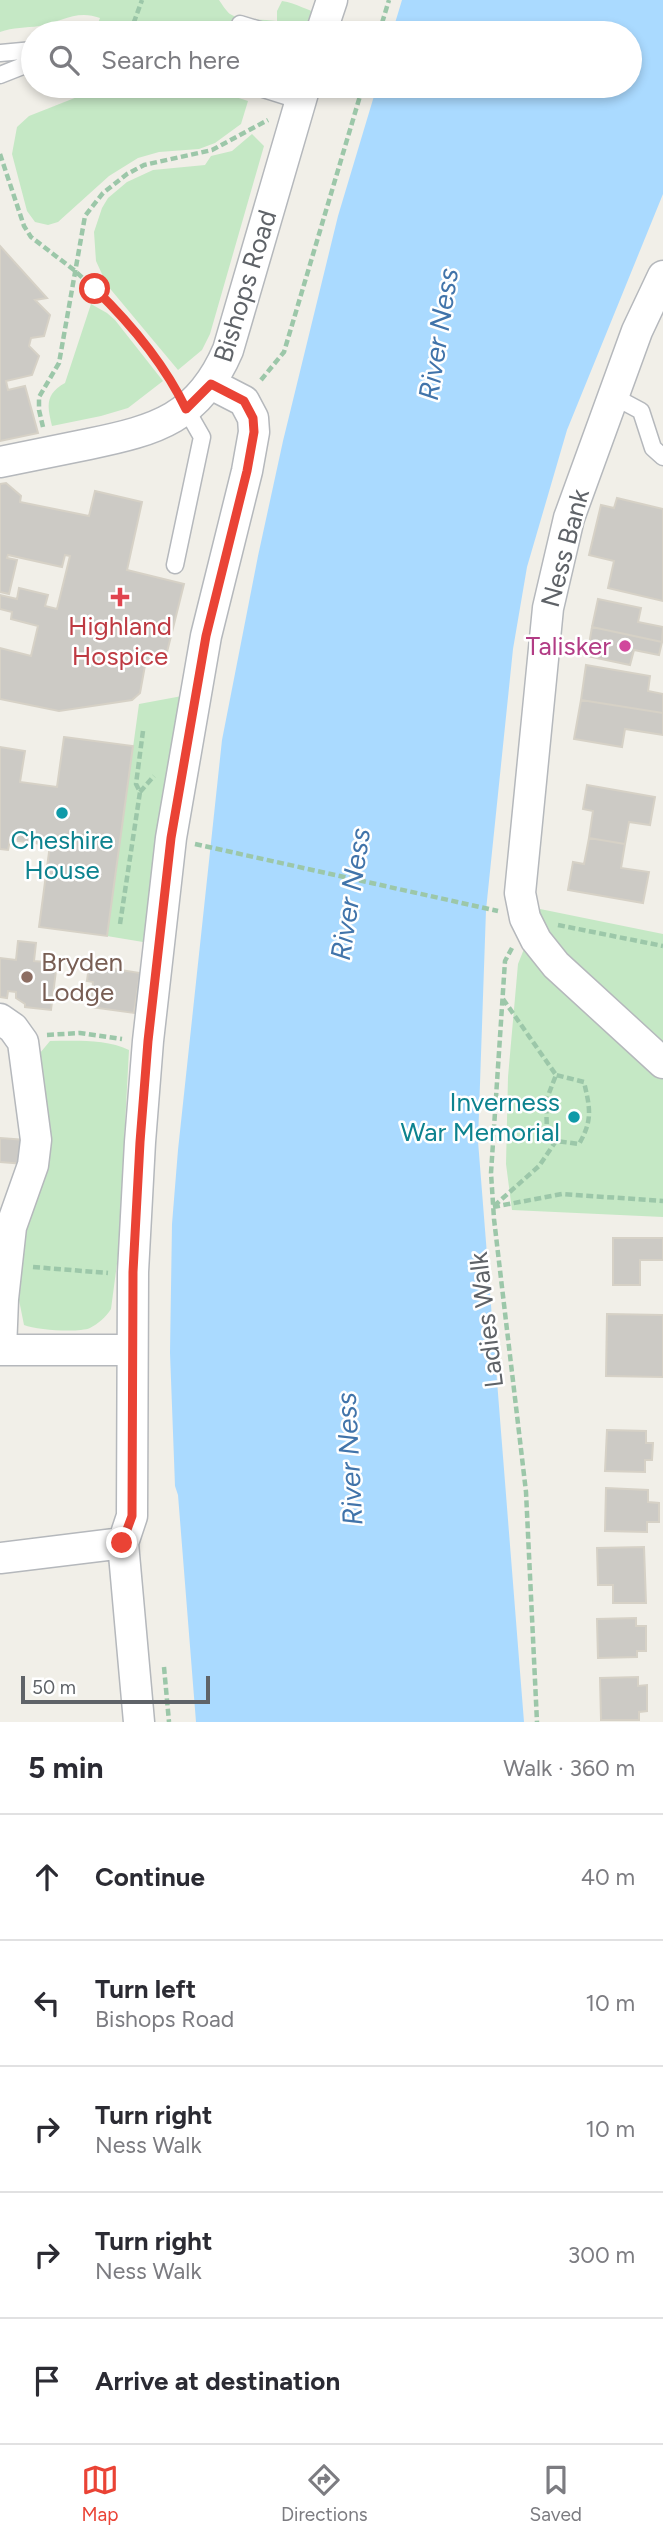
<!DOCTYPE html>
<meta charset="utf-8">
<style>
:root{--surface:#fff;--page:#f7f7f7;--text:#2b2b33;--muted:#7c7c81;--line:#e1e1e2;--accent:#ea4335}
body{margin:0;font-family:Figtree,sans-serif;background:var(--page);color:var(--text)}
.scale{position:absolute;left:21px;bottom:18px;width:189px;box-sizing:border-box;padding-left:7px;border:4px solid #5f6368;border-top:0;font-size:19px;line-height:24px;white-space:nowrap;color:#5f6368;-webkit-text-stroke:5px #fff;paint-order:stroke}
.stop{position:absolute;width:21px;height:21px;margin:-16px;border:5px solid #ea4335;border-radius:50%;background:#fff}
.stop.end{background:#ea4335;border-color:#fff;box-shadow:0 2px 7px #0008}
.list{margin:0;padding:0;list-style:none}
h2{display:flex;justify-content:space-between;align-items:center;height:91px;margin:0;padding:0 28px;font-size:30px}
h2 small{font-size:23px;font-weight:400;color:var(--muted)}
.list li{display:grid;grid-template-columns:46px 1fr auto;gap:21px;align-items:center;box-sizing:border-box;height:126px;padding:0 28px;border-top:2px solid var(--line)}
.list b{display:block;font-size:26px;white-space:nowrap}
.list p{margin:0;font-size:23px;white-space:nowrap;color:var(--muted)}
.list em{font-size:23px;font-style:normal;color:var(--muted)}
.icon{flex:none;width:38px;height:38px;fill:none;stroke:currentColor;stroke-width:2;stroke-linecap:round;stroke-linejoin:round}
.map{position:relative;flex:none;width:663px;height:1722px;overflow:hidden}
.search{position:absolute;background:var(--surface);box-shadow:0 4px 10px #0003;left:21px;right:21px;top:21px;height:77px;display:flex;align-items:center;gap:18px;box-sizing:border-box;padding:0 24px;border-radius:38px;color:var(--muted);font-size:26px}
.sheet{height:721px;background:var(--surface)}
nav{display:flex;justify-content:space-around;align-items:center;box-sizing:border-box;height:98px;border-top:2px solid var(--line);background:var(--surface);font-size:19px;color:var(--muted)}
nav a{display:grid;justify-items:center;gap:4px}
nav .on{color:var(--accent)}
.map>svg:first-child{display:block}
.green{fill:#c5e8c5}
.water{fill:#aadaff}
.building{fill:#cccac5;stroke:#d6d1c6;stroke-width:2}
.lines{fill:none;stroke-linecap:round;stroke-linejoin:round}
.service-casing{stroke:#b5b8bc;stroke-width:19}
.minor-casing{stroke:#b5b8bc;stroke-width:33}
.path{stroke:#9cc7a9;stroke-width:4.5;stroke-dasharray:7 3.5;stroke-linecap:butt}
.service{stroke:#fff;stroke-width:16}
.minor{stroke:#fff;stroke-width:30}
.route{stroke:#ea4335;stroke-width:9}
.health-dot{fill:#e0444e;stroke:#fff;stroke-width:2.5}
.hotel-dot{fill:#d1479c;stroke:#fff;stroke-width:2.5}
.culture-dot{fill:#0f9aa8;stroke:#fff;stroke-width:2.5}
.education-dot{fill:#8d6e63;stroke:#fff;stroke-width:2.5}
.labels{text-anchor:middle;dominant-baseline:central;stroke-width:5;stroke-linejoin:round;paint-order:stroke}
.street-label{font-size:26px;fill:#5f6368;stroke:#fff}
.health-label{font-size:26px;fill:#be3a42;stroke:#fff}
.hotel-label{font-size:26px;fill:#b23c85;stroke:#fff;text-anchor:end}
.culture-label{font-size:26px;fill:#0d838f;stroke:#fff}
.education-label{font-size:26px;fill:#785e54;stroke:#fff;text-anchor:start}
.water-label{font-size:28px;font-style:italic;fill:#4174aa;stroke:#fff}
</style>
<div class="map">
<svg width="663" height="1722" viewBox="0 0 663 1722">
<rect width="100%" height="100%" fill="#f1efe8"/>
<path class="green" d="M0 0H219C222 4 226 11 230 14 240 21 264 19 277 21V11L282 1C297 3 307 11 322 14L327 33H157L139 29 122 33 113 26 98 23 100 18C77 9 61 22 39 26 26 28 13 27 0 32Z
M105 86H202L248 101 241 124 215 143 199 149 159 152 138 158 109 176 58 222 48 225 35 222 27 211 12 154 17 127 29 116Z
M252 134 264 146 210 334 202 350 178 370 107 285 96 261 94 232 102 208 108 198 127 182 153 170 205 165 211 156 232 151Z
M91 304 107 313 115 320 163 381 128 408 101 416 52 426C47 406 45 394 65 383Z
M182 696 157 838 143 942 107 936 139 704Z
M540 909 663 934V1217L512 1210 506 1164 508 1077 518 964Z
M50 1041C76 1041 106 1039 129 1050L118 1256 111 1309C106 1317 98 1324 90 1328 78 1333 37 1330 24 1325L19 1300 22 1259 27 1223 48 1140 40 1053Z"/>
<path class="water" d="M402 0H663V194L567 430 527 567 513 649 486 910 478 1141 524 1722H196L178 1495 175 1486 170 1353 172 1224 178 1150 222 740 258 556 283 441 338 216 377 86H630V33H392Z"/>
<path class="building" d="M0 246 47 298 35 300 50 315 44 336 31 338 29 346 39 356 32 375 6 381 8 390 25 386 38 433 0 441Z
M6 483 21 496 20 502 89 516 95 491 142 502 127 570 184 584 164 664 146 660 140 693 132 700 59 711 0 699V648L31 656 38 626 11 619 12 612 0 609V595L17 599 19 588 48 595 45 606 57 609 70 556 65 555 62 567 8 555 7 558 17 560 9 594 0 592V484Z
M617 498 663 509V601L608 588 614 561 589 555 601 505 614 508Z
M598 599 641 608 638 622 663 627 662 642 592 627Z
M592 627 662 642 659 655 634 650 630 665 587 656Z
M586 665 650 676 648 691 663 694V713L581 700Z
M581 700 663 713V735L625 729 622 747 574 739Z
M64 737 133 746 107 936 39 927 50 845 10 840 8 850 0 849V747L25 751 20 782 57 787Z
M587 785 655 797 650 825 629 822 625 844 589 838 593 811 583 809Z
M589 838 625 844 621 868 649 872 643 903 568 890 573 862 584 864Z
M18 941 36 943 34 961 57 963 51 1010 25 1007V1004L16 998V992L8 991 7 998 0 997V958L16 960Z
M89 965 140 973 134 1013 90 1007 93 982 87 981Z
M0 1138 26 1140 24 1164 0 1162Z
M613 1238H663V1260H640V1285H613Z
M607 1314 663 1315V1377L606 1376Z
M607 1430 646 1431V1443H653L652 1460H645V1472L605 1471Z
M606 1488 648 1490V1502L659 1503V1522H647V1532L605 1531Z
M644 1547 646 1603H613V1585H598L597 1548Z
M636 1618V1626H646V1651H637V1657L598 1658 597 1619Z
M638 1677V1686L647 1685V1711L639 1712V1720H601L600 1678Z"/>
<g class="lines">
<g class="service-casing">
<path id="service" d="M240 24 270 33
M0 53 33 50
M0 75 33 62
M254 86 301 101
M613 396 641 411 653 448 663 457
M175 565 202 437 186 409"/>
</g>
<g class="minor-casing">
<path id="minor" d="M321 33 332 0
M663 276 637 331 569 518 548 608 520 893 525 918 536 940 556 965 663 1063
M0 462C30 456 60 450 89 444 157 430 199 418 228 350L305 86
M0 1019 13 1028 23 1042 36 1140 33 1165 11 1227 3 1299 1 1350
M0 1350H132
M0 1558 123 1543
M139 1722 123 1543 132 1516 133 1272 140 1142 148 1041 171 838 206 636 247 471 254 432 253 418 244 401 211 384"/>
</g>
<path class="path" d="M130 33 142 0
M379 33 389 0
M0 154 24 226 31 237 74 270 119 311 173 383
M261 380 284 352 363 86
M43 427 39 410V397L59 363 85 216 103 193 127 174 144 165 212 150 268 120
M140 792 154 776
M195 844 498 911
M120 924 140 792 136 784 143 731
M558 925 663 946
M512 948 505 961 491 1173 494 1219 526 1492 537 1722
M503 999 556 1075 546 1101 547 1132 556 1141 579 1144C593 1120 590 1108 584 1082L556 1075
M47 1035 80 1033 122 1039
M494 1206 539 1166 556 1141
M493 1207 562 1194 663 1201
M33 1267 108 1273
M164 1667 169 1722"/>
<use href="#service" class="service"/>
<use href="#minor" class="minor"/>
</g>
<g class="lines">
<path class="route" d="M95 289C132 325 164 363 186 409L211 384 244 401 253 418 254 432 247 471 206 636 171 838 148 1041 140 1142 133 1272 132 1516 122 1543"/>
</g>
<path class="health-dot" d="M116.5 586.5h7v7h7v7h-7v7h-7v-7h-7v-7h7z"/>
<circle class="hotel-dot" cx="625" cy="646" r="7"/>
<g class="culture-dot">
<circle cx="62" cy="813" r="7"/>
<circle cx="574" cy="1117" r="7"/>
</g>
<circle class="education-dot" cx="27" cy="977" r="7"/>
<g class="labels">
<g class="street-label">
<text transform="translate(245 286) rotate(-73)">Bishops Road</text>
<text transform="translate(565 548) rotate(-75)">Ness Bank</text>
<text transform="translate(486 1320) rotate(-97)">Ladies Walk</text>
</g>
<g class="health-label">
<text x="120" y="626">Highland<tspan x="120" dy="30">Hospice</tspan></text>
</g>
<g class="hotel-label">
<text x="611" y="646">Talisker</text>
</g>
<g class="culture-label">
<text x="62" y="840">Cheshire<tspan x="62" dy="30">House</tspan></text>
<text x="560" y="1102" text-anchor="end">Inverness<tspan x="560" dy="30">War Memorial</tspan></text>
</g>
<g class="education-label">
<text x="41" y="962">Bryden<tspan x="41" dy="30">Lodge</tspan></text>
</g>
<g class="water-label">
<text transform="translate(438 334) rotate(-81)">River Ness</text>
<text transform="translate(350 894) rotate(-81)">River Ness</text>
<text transform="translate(349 1459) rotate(-93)">River Ness</text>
</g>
</g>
</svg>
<div class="scale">50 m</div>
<div class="stop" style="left:95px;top:289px"></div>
<div class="stop end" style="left:122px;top:1543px"></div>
<div class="search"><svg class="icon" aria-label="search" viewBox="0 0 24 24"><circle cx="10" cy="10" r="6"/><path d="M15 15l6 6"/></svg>Search here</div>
</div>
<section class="sheet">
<h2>5 min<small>Walk · 360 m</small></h2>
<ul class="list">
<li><svg class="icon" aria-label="ahead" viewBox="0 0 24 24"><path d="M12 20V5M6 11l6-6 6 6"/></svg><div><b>Continue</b></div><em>40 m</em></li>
<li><svg class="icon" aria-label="left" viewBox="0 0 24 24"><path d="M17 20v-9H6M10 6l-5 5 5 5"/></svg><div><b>Turn left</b><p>Bishops Road</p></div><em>10 m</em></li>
<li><svg class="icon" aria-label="right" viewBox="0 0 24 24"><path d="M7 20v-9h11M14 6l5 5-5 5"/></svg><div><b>Turn right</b><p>Ness Walk</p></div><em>10 m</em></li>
<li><svg class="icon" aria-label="right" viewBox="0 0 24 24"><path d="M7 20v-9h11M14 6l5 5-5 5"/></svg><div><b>Turn right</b><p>Ness Walk</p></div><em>300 m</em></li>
<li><svg class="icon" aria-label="arrive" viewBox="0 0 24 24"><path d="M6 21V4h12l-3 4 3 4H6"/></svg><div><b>Arrive at destination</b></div></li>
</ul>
</section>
<nav>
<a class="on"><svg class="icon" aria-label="map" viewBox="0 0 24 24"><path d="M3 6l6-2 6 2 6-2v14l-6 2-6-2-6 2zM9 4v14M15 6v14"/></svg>Map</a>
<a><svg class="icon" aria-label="directions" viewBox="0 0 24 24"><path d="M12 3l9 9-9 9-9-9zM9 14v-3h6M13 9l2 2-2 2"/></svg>Directions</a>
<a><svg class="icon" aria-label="saved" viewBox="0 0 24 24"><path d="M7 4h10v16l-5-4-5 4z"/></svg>Saved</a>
</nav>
